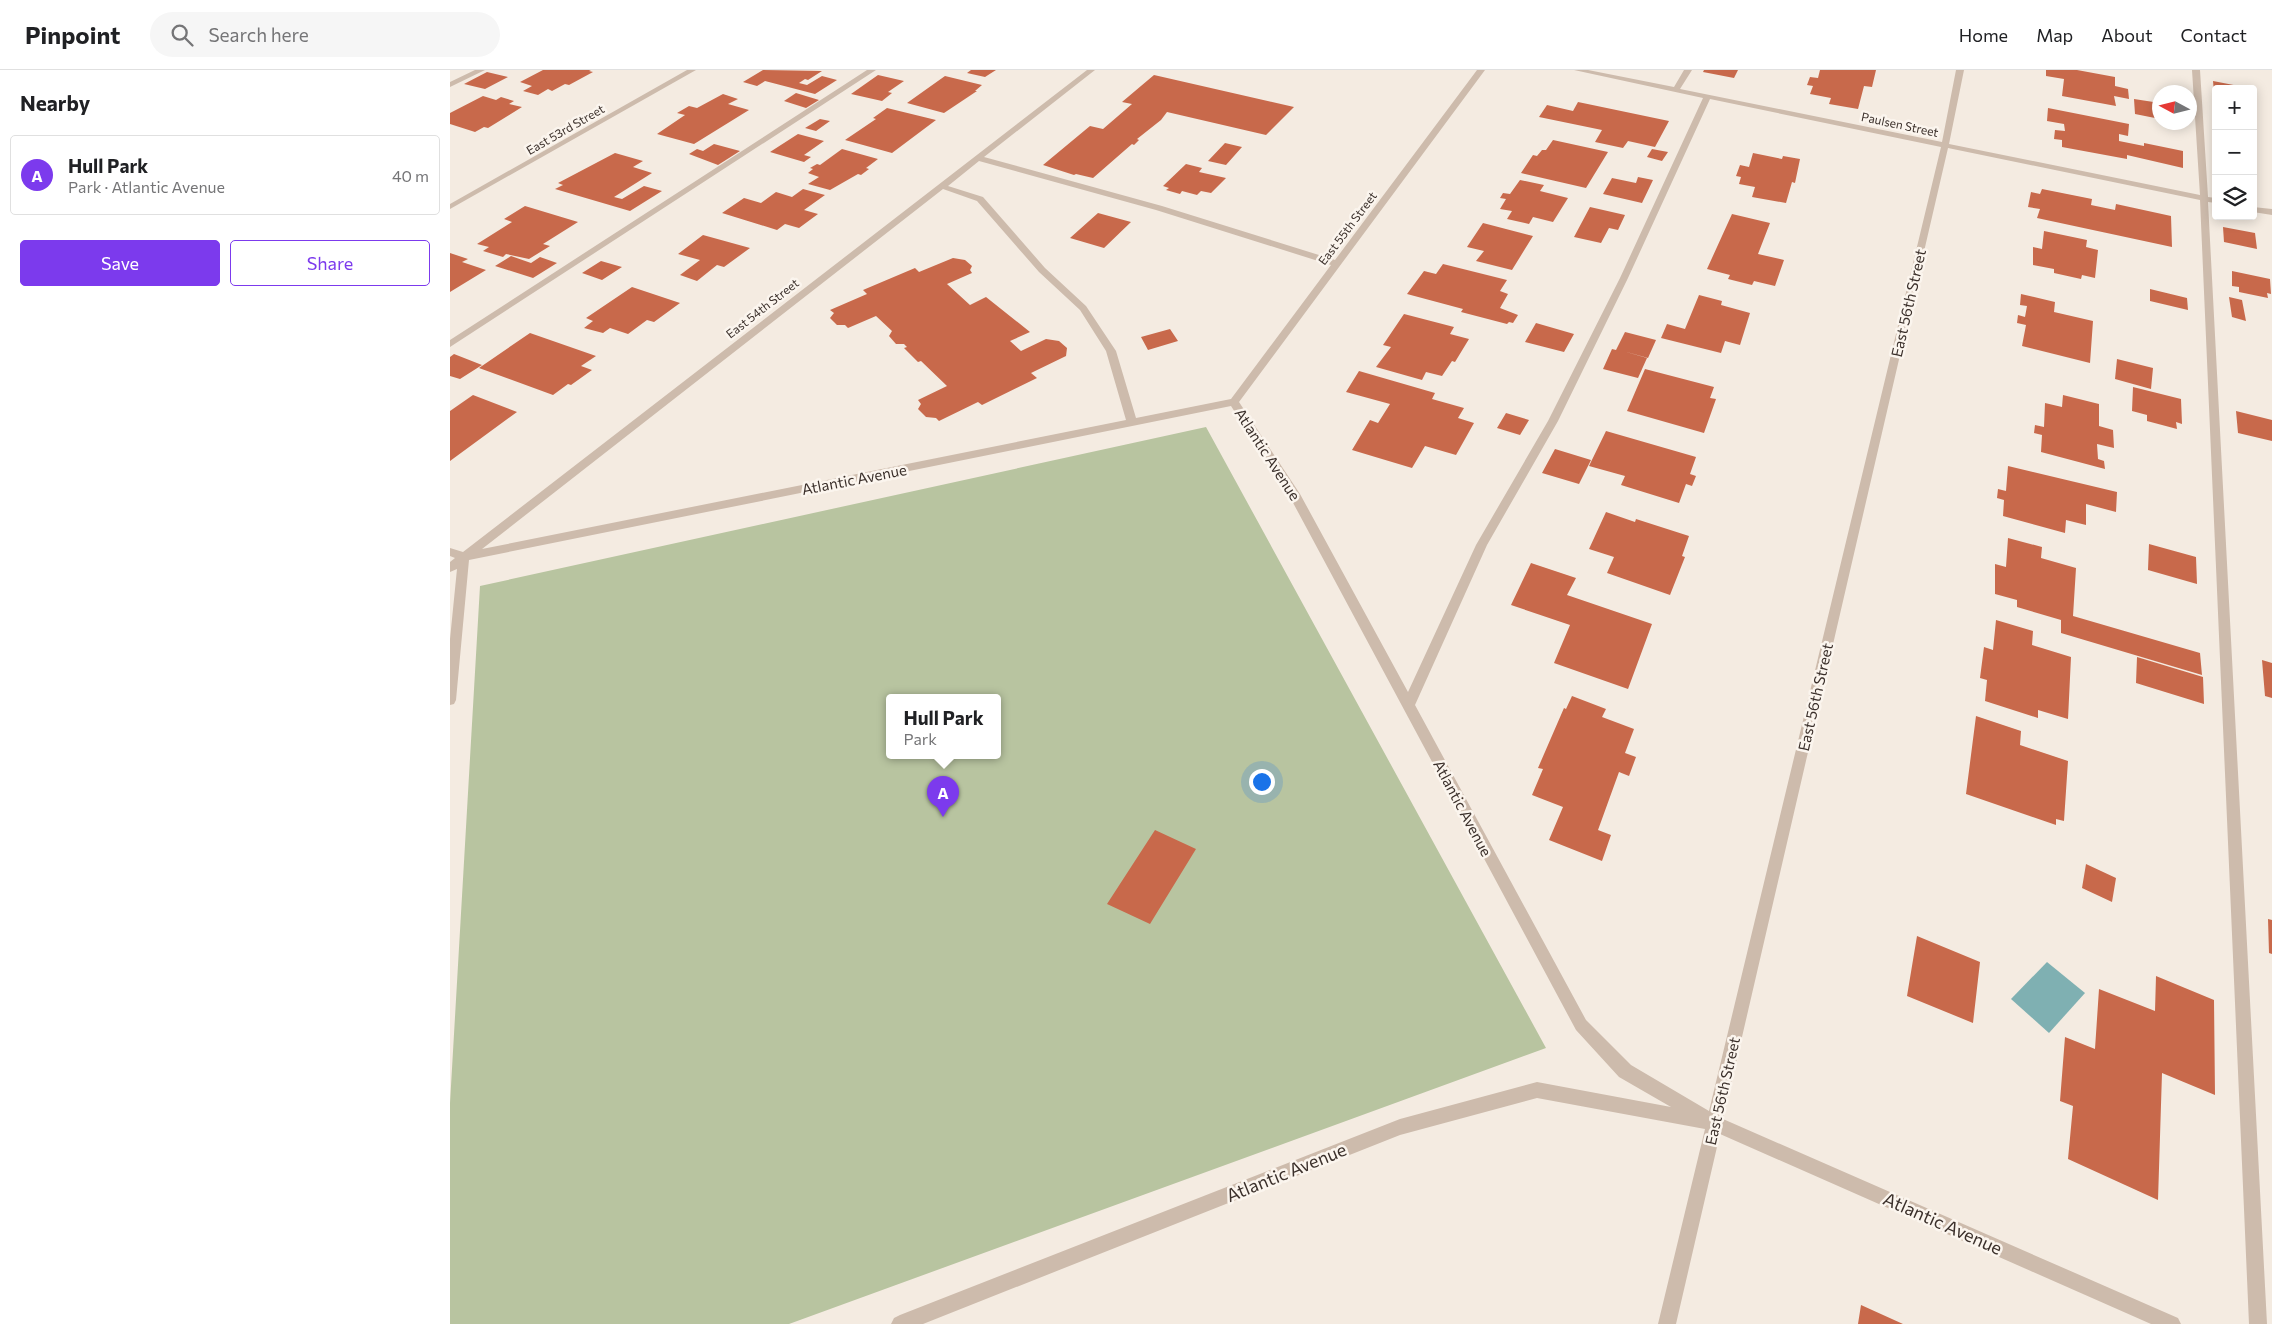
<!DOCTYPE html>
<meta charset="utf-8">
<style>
:root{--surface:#fff;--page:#f6f6f6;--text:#202124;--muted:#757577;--line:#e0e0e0;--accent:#7c3aed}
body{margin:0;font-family:Commissioner,sans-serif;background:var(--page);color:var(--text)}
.controls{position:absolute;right:15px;top:15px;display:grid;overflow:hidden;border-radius:5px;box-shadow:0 2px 12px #0003}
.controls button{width:45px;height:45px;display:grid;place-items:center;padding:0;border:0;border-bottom:1px solid var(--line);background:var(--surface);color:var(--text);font:25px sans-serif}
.compass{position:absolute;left:1702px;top:15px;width:45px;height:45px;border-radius:50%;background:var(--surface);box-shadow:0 2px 12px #0003;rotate:277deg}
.you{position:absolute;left:811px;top:711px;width:18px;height:18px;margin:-12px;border:4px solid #fff;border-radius:50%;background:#1a73e8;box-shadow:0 0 0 8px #1a73e833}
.badge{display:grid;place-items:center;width:32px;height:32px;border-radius:50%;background:var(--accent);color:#fff;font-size:16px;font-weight:700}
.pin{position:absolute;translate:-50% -41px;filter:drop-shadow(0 1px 2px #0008)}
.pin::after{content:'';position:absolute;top:26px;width:18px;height:15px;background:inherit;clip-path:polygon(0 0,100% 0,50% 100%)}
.popup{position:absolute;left:436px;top:624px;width:115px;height:65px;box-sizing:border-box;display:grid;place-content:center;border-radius:5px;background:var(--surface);filter:drop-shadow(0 1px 4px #0005);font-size:16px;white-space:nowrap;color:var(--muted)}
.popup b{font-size:19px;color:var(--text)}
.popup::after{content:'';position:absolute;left:50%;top:100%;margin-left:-10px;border:10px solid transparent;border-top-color:var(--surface)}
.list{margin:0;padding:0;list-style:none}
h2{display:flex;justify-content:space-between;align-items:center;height:65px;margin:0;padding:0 20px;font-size:21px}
h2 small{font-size:16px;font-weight:400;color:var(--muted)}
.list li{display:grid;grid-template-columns:32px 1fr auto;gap:15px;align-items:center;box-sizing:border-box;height:80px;margin:0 10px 10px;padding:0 10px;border:1px solid var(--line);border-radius:5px}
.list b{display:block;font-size:19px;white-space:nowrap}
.list p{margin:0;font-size:16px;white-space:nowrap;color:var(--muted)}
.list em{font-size:16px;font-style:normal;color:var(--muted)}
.actions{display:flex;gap:10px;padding:15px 20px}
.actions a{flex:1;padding:11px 0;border:1px solid var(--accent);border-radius:5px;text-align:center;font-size:18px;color:var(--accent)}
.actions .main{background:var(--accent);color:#fff}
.icon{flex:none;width:28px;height:28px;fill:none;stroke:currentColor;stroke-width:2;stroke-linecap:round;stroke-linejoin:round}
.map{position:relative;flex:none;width:1822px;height:1254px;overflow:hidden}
header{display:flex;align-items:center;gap:30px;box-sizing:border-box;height:70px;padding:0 25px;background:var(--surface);border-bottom:1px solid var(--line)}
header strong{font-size:24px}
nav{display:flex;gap:28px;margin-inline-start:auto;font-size:18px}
.search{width:350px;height:45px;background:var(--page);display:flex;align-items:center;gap:12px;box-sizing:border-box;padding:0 18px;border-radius:28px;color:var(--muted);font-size:19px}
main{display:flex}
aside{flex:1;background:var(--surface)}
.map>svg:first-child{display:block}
.green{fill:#b8c4a0;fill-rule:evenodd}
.water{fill:#7fb0b2}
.building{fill:#c8694b}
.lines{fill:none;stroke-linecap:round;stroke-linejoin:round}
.minor{fill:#cdbbac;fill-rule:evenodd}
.labels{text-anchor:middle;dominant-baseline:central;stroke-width:5;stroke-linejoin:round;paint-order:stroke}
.far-street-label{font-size:12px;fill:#3b302b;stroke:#fbf5ee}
.street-label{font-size:15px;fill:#3b302b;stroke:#fbf5ee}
.near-street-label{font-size:18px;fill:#3b302b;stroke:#fbf5ee}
</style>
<header>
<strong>Pinpoint</strong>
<div class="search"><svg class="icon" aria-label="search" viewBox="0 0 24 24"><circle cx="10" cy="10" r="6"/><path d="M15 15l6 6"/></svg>Search here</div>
<nav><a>Home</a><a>Map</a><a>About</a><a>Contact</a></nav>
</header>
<main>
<aside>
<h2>Nearby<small></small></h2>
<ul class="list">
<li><span class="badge">A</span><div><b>Hull Park</b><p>Park · Atlantic Avenue</p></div><em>40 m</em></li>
</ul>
<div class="actions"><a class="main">Save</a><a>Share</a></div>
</aside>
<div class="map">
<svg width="1822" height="1254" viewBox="0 0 1822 1254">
<rect width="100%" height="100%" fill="#f4ebe1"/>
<path class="green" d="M756 357 1096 978 339 1254H0V1033L30 516ZM439 628H547V686H439Z"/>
<path class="water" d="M1597 892 1635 923 1599 963 1561 929Z"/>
<path class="building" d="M93 0H141L139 1 143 2 119 15 115 14 102 21 98 19 88 25 73 21 82 16 70 12Z
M313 0 372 1 358 10 355 9 349 13 357 15 372 6 387 10 365 24 315 11 307 16 293 12Z
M521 0H546L535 7 517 3Z
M1254 0H1288L1284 8 1253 2Z
M1370 0H1426L1422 17 1414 16 1408 39 1379 34 1381 28 1360 24 1363 16 1357 15 1360 7 1368 8Z
M1596 0H1627L1665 7V16L1678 19 1679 29 1664 26 1666 36 1612 26 1614 9 1596 6Z
M37 2 58 7 35 19 14 14Z
M428 5 454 11 438 22 442 23 432 31 401 24Z
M704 5 844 37 816 65 717 42 711 50 687 69 689 70 684 75 682 74 643 108 626 104 624 105 593 95 640 56 653 59 682 34 672 32Z
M495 6 532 15 525 21H527L494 43 457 33Z
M1763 11 1799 18V19H1766V23L1764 22Z
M346 23 369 30 356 38 334 31Z
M273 24 288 29 278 34 299 40 244 74 207 64 235 45 227 43 239 36 247 38Z
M33 26 46 30 51 27 64 31 59 34 72 37 38 58 34 57 25 62 0 54V43Z
M1684 29 1710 33V49L1685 44Z
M1128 32 1219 51 1205 77 1178 71 1173 78 1145 72 1152 60 1089 47 1097 35 1123 41Z
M437 38 486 50 442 83 395 70 426 49 423 48Z
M1598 38 1679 54 1678 66 1669 64V71L1694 76V73L1733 81V98L1677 85V89L1612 77V70L1604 69 1605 60 1615 61 1614 54 1597 51Z
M370 49 380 51 366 61 355 58Z
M348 64 374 71 354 85 361 87 354 92 320 82Z
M1103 70 1158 82 1136 118 1071 103 1083 85 1087 86 1092 80H1096Z
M775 73 792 77 776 95 758 91Z
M264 74 290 81 268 95 239 84 247 79 253 81Z
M392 79 428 89 416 98 419 99 411 105 408 104 380 120 358 114 369 107 358 103 363 99 360 98 367 94 370 95Z
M1202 79 1218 82 1212 91 1197 87Z
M165 83 193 91 183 97 202 103 164 127 172 129 194 116 212 121 180 141 105 119 113 115 108 113Z
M1303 83 1332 89 1333 86 1350 89 1345 113 1342 112 1336 133 1302 127 1305 117 1289 114 1291 107 1286 106 1290 95 1299 97Z
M736 94 752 98 749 102 776 108 761 123 751 121 747 125 732 121 730 124 716 120 719 118 713 116Z
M1188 107 1203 110 1192 133 1153 124 1162 108 1186 113Z
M1070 110 1094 115 1090 121 1118 128 1103 152 1083 147 1079 154 1057 149 1062 141 1050 139 1056 129 1050 128 1053 123 1060 124Z
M353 119 375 125 354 140 368 144 349 158 335 154 327 160 272 143 294 128 311 133 326 122 342 127Z
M1592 119 1642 129 1641 135 1665 140 1666 134 1721 146 1722 177 1587 148 1590 139 1578 137 1581 122 1590 124Z
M75 136 128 152 93 174 100 176 79 189 56 184 53 187 33 181 39 177 27 174 62 152 54 149Z
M1140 137 1175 145 1168 160 1159 158 1151 173 1124 167Z
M648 143 681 152 654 178 620 168Z
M1282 144 1320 153 1308 184 1334 190 1325 216 1304 211 1302 215 1278 209 1280 205 1257 199Z
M1033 153 1083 166 1062 200 1026 191 1034 181 1017 177Z
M1773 157 1805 163 1807 179 1774 172Z
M1594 161 1637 170 1636 177 1648 180 1645 208 1632 205 1631 209 1604 203V199L1583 195V177L1592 179Z
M253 165 300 178 274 197 267 195 247 211 230 205 250 190 228 184Z
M0 183 18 189 12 192 36 200 0 222Z
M61 186 81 193 90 187 107 193 83 208 45 196Z
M503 188 515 190 522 196 520 200 522 203 497 214 520 235 536 227 580 262 560 271 571 281 596 269 609 271 617 278 616 286 581 303 587 308 532 335 528 332 489 351 486 348 476 347 468 339 471 334 468 330 497 316 471 291 468 292 454 278 457 277 454 274H446L439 266 442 261 426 246 398 258 395 255H387L380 248 384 243 380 240 417 224 413 220 465 198 469 202Z
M151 191 172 197 152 210 132 203Z
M993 194 1057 210 1050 221 1058 224 1050 238 1068 245 1063 253 1059 252 1057 254 1011 242 1013 239 957 224 974 201 986 204Z
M1782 201 1820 209 1821 224 1817 223 1818 228 1789 222V217L1782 216Z
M182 217 230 233 204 252 197 250 178 264 160 258 153 263 134 258 143 251 136 248Z
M1700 219 1737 228 1738 240 1700 231Z
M1571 224 1605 232 1604 242 1643 251 1640 293 1572 276 1576 255 1567 253 1568 245 1575 247 1577 236 1570 235Z
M1249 225 1272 231 1271 235 1300 243 1290 275 1275 271 1271 283 1211 268 1217 254 1235 259Z
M1779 227 1792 230 1796 251 1782 247Z
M954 244 1004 257 1000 264 1019 269 1005 292 1002 291 992 306 976 302 972 310 926 297 941 277 933 275Z
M1086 253 1124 264 1114 282 1075 272Z
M720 259 728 271 698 280 691 267Z
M1175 262 1206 270 1198 288 1173 281 1197 288 1188 308 1153 299 1162 279 1166 280Z
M80 263 146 286 131 296 142 300 121 315 118 314 103 325 29 298Z
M4 284 32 295 10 309 0 306V287Z
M1667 289 1703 298 1701 319 1665 309Z
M1195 299 1264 317 1260 328 1266 329 1254 363 1177 341Z
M909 301 985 323 982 329 1014 338 1008 348 1024 353 1006 385 975 376 962 398 902 380 920 350 928 353 940 334 896 322Z
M1683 317 1731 329 1732 354 1726 352 1727 359 1697 351V345L1682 341Z
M23 325 67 342 0 391V341Z
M1613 325 1649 334V356L1663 360 1664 378 1647 374 1648 389 1654 391 1655 399 1591 382 1592 365 1584 363 1585 355 1594 357 1595 333 1612 337Z
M1786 341 1822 350V371L1788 363Z
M1056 343 1079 350 1070 365 1047 358Z
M1156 361 1246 387 1240 404 1246 406 1242 416 1236 414 1229 433 1171 415 1175 406 1139 396Z
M1105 379 1141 390 1129 414 1092 403Z
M1558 396 1667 422 1666 442 1636 434V455L1616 450 1615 463 1553 446 1554 430 1547 428 1548 419 1556 421Z
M1156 442 1185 452 1186 449 1239 466 1232 486 1235 487 1220 525 1157 503 1164 487 1139 479Z
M1558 468 1592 477 1591 488 1626 498 1623 546 1750 583 1752 605 1611 563V550L1567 537V530L1545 524V494L1556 497Z
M1699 474 1746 487 1747 514 1698 500Z
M1081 493 1126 508 1117 525 1202 554 1178 619 1104 593 1120 555 1061 535Z
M1546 550 1583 561 1582 575 1621 587 1618 649 1588 640V648L1535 631 1537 610 1530 608 1534 577 1543 580Z
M1687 587 1753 607 1754 634 1686 613Z
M1812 590 1822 593V628L1815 626Z
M1122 626 1156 639 1152 647 1184 659 1175 683 1186 687 1179 706 1169 702 1148 760 1161 765 1152 791 1099 770 1113 737 1082 725 1093 699 1088 698 1114 638 1116 639Z
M1526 646 1571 661 1570 675 1618 691 1614 751 1606 749V755L1516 724Z
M705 760 746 779 700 854 657 834Z
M1636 794 1666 808 1662 832 1632 818Z
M1818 849 1822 850V884L1819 883Z
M1467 866 1530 892 1523 953 1457 926Z
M1706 906 1764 930 1765 1025 1712 1003 1708 1130 1618 1089 1623 1036 1610 1031 1615 967 1645 979 1649 919 1705 941Z
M1411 1235 1453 1254H1408Z"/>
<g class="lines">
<path class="minor" d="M25 0H35L0 17V12Z
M237 0H246L0 139V134Z
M417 0H426L0 277V270Z
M637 0H645L534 87 712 136 885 190 1027 0H1035L789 332 850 424 958 622 1026 475 1098 351 1170 208 1253 28 1124 0H1138L1224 17 1234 0H1242L1230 19 1492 72 1506 0H1514L1499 74 1750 125 1742 0H1750L1758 127 1766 128V133L1758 132 1817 1254H1799L1750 130 1498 78 1273 1049 1728 1248 1731 1254H1701L1270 1064 1226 1254H1208L1255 1059 1087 1028 950 1065 473 1254H441L444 1248 450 1245 950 1049 1087 1012 1221 1037 1169 1007 1126 960 841 429 781 336 19 490 6 630 4 634 0 635V569L7 499 0 502V492L5 488 0 486V478L13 482ZM1260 29 1491 77 1259 1041 1181 995 1136 950 965 635 1037 475 1108 351 1178 208ZM529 91 706 140 881 195 781 329 686 348 666 281 636 236 595 198 533 127 498 116ZM493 119 527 131 589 202 630 240 656 281 676 350 32 479Z
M1803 137 1822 139V145L1803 142Z"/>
</g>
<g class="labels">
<g class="far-street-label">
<text transform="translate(1450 54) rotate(12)">Paulsen Street</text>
<text transform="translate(115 59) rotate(-30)">East 53rd Street</text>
<text transform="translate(897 158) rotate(-53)">East 55th Street</text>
<text transform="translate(312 238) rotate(-38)">East 54th Street</text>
</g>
<g class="street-label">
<text transform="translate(1458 233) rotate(-77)">East 56th Street</text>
<text transform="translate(818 384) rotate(57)">Atlantic Avenue</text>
<text transform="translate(404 409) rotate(-11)">Atlantic Avenue</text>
<text transform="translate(1365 627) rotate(-77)">East 56th Street</text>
<text transform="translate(1013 738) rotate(62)">Atlantic Avenue</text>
<text transform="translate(1272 1021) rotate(-77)">East 56th Street</text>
</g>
<g class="near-street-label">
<text transform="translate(836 1102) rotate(-22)">Atlantic Avenue</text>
<text transform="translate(1493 1153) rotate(24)">Atlantic Avenue</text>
</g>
</g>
</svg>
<div class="controls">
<button>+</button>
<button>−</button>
<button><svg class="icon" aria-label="layers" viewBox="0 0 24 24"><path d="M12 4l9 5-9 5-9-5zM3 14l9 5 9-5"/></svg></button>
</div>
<svg class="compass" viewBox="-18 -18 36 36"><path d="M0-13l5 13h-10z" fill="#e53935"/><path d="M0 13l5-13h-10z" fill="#757577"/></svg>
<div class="you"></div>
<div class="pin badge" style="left:493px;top:747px">A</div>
<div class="popup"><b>Hull Park</b>Park</div>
</div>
</main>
